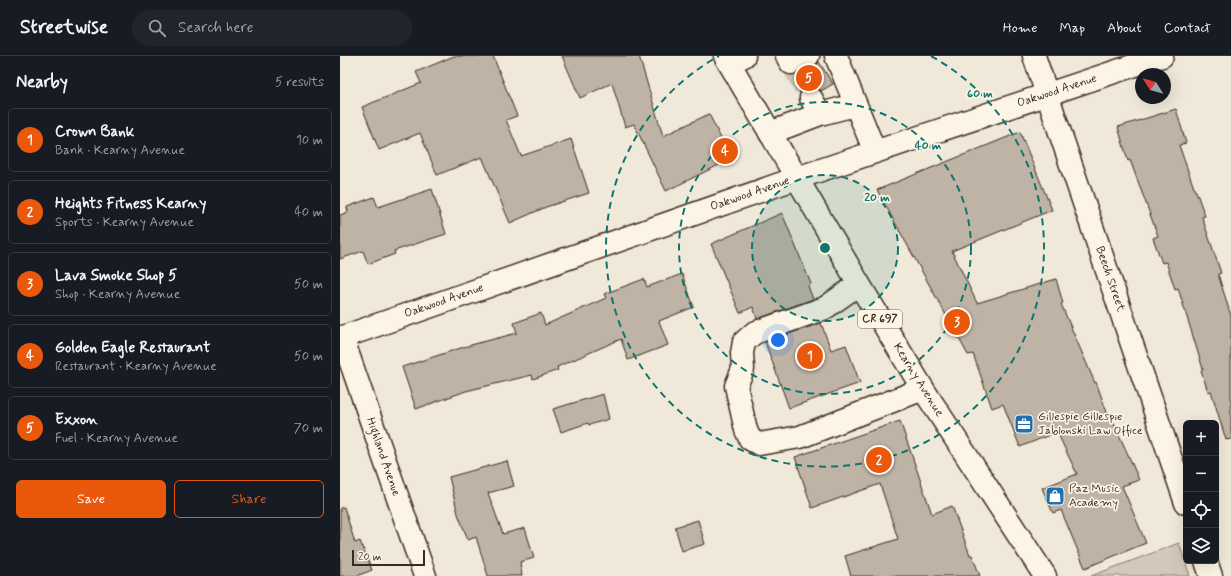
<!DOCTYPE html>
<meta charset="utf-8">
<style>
:root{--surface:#171b24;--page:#20242c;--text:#f1f3f6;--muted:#9ea1a6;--line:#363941;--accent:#ea580c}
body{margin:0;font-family:Mynerve,sans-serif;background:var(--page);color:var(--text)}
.controls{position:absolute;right:12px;bottom:12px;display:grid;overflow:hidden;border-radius:6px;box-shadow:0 4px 16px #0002}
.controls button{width:36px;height:36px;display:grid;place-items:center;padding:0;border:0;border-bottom:1px solid var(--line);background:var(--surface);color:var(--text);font:20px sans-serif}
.compass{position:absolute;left:795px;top:12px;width:36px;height:36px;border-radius:50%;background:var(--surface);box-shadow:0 4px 16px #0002;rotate:307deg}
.scale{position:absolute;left:12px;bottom:10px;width:73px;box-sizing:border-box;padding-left:4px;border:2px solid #3b2a1e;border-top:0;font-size:11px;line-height:14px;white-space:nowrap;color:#3b2a1e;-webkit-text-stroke:3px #fcf5e5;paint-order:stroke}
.you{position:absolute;left:438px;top:284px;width:14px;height:14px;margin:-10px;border:3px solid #fff;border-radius:50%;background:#1a73e8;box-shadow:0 0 0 6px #1a73e833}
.badge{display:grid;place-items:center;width:26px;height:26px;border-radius:50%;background:var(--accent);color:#fff;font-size:13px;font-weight:700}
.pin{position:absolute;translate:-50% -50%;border:2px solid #fff;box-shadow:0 1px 4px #0006}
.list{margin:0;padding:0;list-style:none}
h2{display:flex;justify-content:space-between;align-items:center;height:52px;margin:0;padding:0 16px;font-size:17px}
h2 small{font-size:13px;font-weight:400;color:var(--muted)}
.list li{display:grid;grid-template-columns:26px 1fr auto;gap:12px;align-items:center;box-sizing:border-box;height:64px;margin:0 8px 8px;padding:0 8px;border:1px solid var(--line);border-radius:6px}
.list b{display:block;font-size:15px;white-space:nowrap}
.list p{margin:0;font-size:13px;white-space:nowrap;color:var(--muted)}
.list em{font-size:13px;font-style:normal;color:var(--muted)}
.actions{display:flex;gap:8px;padding:12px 16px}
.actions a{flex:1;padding:9px 0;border:1px solid var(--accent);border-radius:6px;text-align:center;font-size:14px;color:var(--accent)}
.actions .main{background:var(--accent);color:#fff}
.icon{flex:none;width:22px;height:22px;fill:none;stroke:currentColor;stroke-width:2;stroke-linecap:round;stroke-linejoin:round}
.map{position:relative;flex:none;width:891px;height:520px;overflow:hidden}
header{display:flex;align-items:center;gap:24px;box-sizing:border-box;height:56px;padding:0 20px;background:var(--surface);border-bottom:1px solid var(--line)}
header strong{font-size:19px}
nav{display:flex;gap:22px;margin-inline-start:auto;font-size:14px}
.search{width:280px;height:36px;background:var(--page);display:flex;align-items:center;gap:10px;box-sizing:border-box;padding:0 14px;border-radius:22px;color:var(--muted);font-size:15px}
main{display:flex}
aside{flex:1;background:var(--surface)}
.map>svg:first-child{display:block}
.green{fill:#d2c9ba;stroke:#867a6c}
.building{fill:#beb3a4;stroke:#3b2a1e}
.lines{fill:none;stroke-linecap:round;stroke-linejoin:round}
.minor-tunnel{stroke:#ccc3b4;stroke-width:22;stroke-dasharray:22 11;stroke-linecap:butt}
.minor-casing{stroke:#3b2a1e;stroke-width:25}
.major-casing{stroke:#3b2a1e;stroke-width:25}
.minor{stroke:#fcf5e5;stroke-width:22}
.major{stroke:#fcf5e5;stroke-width:22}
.ring{fill:none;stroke:#0f766e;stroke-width:2;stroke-dasharray:7 5}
.labels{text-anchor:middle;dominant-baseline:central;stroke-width:3.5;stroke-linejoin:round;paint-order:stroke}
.shield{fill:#fcf5e5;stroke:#75675a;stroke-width:1}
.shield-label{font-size:11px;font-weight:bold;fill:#3b2a1e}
.street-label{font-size:12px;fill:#3b2a1e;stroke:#fcf5e5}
.poi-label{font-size:12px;fill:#3b2a1e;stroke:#fcf5e5;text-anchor:start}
.centre{fill:#0f766e;stroke:#fcf5e5;stroke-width:2}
.ring-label{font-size:12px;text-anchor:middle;font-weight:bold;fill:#0f766e;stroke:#fcf5e5;stroke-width:3.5;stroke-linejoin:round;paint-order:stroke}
</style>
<header>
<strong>Streetwise</strong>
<div class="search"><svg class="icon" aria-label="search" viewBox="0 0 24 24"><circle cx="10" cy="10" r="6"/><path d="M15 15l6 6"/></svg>Search here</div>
<nav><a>Home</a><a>Map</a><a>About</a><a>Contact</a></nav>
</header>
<main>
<aside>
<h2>Nearby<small>5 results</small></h2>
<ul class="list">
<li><span class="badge">1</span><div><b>Crown Bank</b><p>Bank · Kearny Avenue</p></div><em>10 m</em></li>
<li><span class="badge">2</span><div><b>Heights Fitness Kearny</b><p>Sports · Kearny Avenue</p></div><em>40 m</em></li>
<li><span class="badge">3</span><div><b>Lava Smoke Shop 5</b><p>Shop · Kearny Avenue</p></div><em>50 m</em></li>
<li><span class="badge">4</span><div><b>Golden Eagle Restaurant</b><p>Restaurant · Kearny Avenue</p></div><em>50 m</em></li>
<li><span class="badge">5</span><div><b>Exxon</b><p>Fuel · Kearny Avenue</p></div><em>70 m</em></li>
</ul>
<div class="actions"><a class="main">Save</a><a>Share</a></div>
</aside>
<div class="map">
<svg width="891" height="520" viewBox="0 0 891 520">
<rect width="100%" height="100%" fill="#f0e9d9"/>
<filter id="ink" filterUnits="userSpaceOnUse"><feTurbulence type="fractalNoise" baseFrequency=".025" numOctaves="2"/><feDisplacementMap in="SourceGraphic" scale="8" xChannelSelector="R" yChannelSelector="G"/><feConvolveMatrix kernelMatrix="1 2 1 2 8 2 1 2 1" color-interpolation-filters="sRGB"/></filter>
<g filter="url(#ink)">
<path class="green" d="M839 487 850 520H751Z"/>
<path class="building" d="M114 0H153L177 60 166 64 181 100 231 83 249 137 206 151 170 167 142 101 97 119 80 77 39 94 22 51 81 27 76 16Z
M222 0H299L323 80 369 58 391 103 326 135 294 68 285 71 272 27 240 42Z
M479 6 493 28 481 35 477 31 471 30 465 31 460 37 448 19H456L473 12Z
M836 53 846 87 839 89 855 135H856L865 160 862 161 881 217 878 218 891 260V383L886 384 871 335 868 336 861 314 863 313 838 232 835 233 826 206 822 207 813 182 818 180 790 104 788 105 778 71Z
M680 76 712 154 612 195 637 247 716 223 723 247 721 248 755 327 756 326 769 362 771 361 790 403 799 424 782 430 806 487 745 512 721 454 713 457 702 432 737 418 717 376 680 391 663 348 652 352 633 298 628 299 537 134Z
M92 133 106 178 54 195 55 198 28 208 23 195 0 203V159L8 156 7 151 34 141 38 151Z
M442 157 471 228 468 230 473 243 417 263 413 251 400 257 371 188Z
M342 218 354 251 319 265 328 289 288 304 281 283 217 311 218 314 193 323 192 319 126 335 76 353 62 311 127 290 177 277 174 267 201 257 205 269 266 242 264 238 304 223 307 231Z
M481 267 491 294 506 289 520 327 449 352 425 286Z
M263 338 269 363 249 369 248 367 221 376 213 353Z
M560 365 592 458 612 450 630 499H632L640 520H511L505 500 558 483 540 428 472 452 455 401Z
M167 405 174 430 148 437 163 478 185 472 194 502 180 506 182 520H148L136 481 128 484 118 458 109 421Z
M4 451 15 487 20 485 32 514 17 520H0V452Z
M358 464 365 488 342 495 335 471Z"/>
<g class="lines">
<path class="minor-tunnel" d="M454 12 471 42"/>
<g class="minor-casing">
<path id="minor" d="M447 0 451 7 468 0
M496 0 535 96
M694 0 846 447
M389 7 404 0
M480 58 515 49
M430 77 480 58 471 42
M519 228 485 252 414 277 404 286 402 297 403 313 396 330 406 374 410 383 419 388 460 381 583 333
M2 281 85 520
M0 282 457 122 822 0
M866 505 871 520"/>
</g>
<g class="major-casing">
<path id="major" d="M385 0 519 228 583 333 705 520"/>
</g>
<use href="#minor" class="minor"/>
<use href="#major" class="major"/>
</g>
</g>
<circle cx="485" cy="192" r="73" fill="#0f766e" fill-opacity=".12"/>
<g class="ring">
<circle cx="485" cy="192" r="73"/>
<circle cx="485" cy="192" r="146"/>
<path d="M591 0A219 219 0 1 1 379 0"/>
</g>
<defs>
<g id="office-square" transform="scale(1)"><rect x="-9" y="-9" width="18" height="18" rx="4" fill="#1f6fb2" stroke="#fcf5e5"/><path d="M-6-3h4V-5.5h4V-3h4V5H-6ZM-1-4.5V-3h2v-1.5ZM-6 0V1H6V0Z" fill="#fff"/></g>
<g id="shop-square" transform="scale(1)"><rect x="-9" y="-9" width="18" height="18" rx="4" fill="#1f6fb2" stroke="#fcf5e5"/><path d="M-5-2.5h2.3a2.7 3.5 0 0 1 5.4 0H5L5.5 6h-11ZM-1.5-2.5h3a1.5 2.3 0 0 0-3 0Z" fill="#fff"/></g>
</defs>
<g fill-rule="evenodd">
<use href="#office-square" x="684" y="368"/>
<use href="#shop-square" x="715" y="440"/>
</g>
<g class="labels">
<rect class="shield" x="518" y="254" width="44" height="18" rx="3"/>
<g class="shield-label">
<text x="540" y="263">CR 697</text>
</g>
<g class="street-label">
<text transform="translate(717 35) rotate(-18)">Oakwood Avenue</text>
<text transform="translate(410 138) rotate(-19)">Oakwood Avenue</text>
<text transform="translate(770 223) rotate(71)">Beech Street</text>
<text transform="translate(104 245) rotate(-19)">Oakwood Avenue</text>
<text transform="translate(578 324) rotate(58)">Kearny Avenue</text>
<text transform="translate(43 401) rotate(71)">Highland Avenue</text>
</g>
<g class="poi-label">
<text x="698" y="361">Gillespie Gillespie<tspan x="698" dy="14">Jablonski Law Office</tspan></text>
<text x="729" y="433">Paz Music<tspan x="729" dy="14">Academy</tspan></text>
</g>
</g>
<circle cx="485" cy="192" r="6" class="centre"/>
<g class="ring-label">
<text x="640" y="41">60 m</text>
<text x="588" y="93">40 m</text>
<text x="537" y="145">20 m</text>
</g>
</svg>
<div class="controls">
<button>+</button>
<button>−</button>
<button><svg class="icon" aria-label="locate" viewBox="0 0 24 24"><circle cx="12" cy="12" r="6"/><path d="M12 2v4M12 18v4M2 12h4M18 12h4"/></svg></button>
<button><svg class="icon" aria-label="layers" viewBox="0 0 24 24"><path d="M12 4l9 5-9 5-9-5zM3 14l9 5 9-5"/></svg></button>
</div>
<svg class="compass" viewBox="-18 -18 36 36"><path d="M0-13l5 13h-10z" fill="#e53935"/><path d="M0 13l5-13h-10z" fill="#9ea1a6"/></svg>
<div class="scale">20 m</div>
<div class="you"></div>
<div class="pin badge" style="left:470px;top:300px">1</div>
<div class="pin badge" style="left:539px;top:404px">2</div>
<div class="pin badge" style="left:617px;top:266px">3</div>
<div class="pin badge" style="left:385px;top:95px">4</div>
<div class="pin badge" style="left:469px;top:22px">5</div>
</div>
</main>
